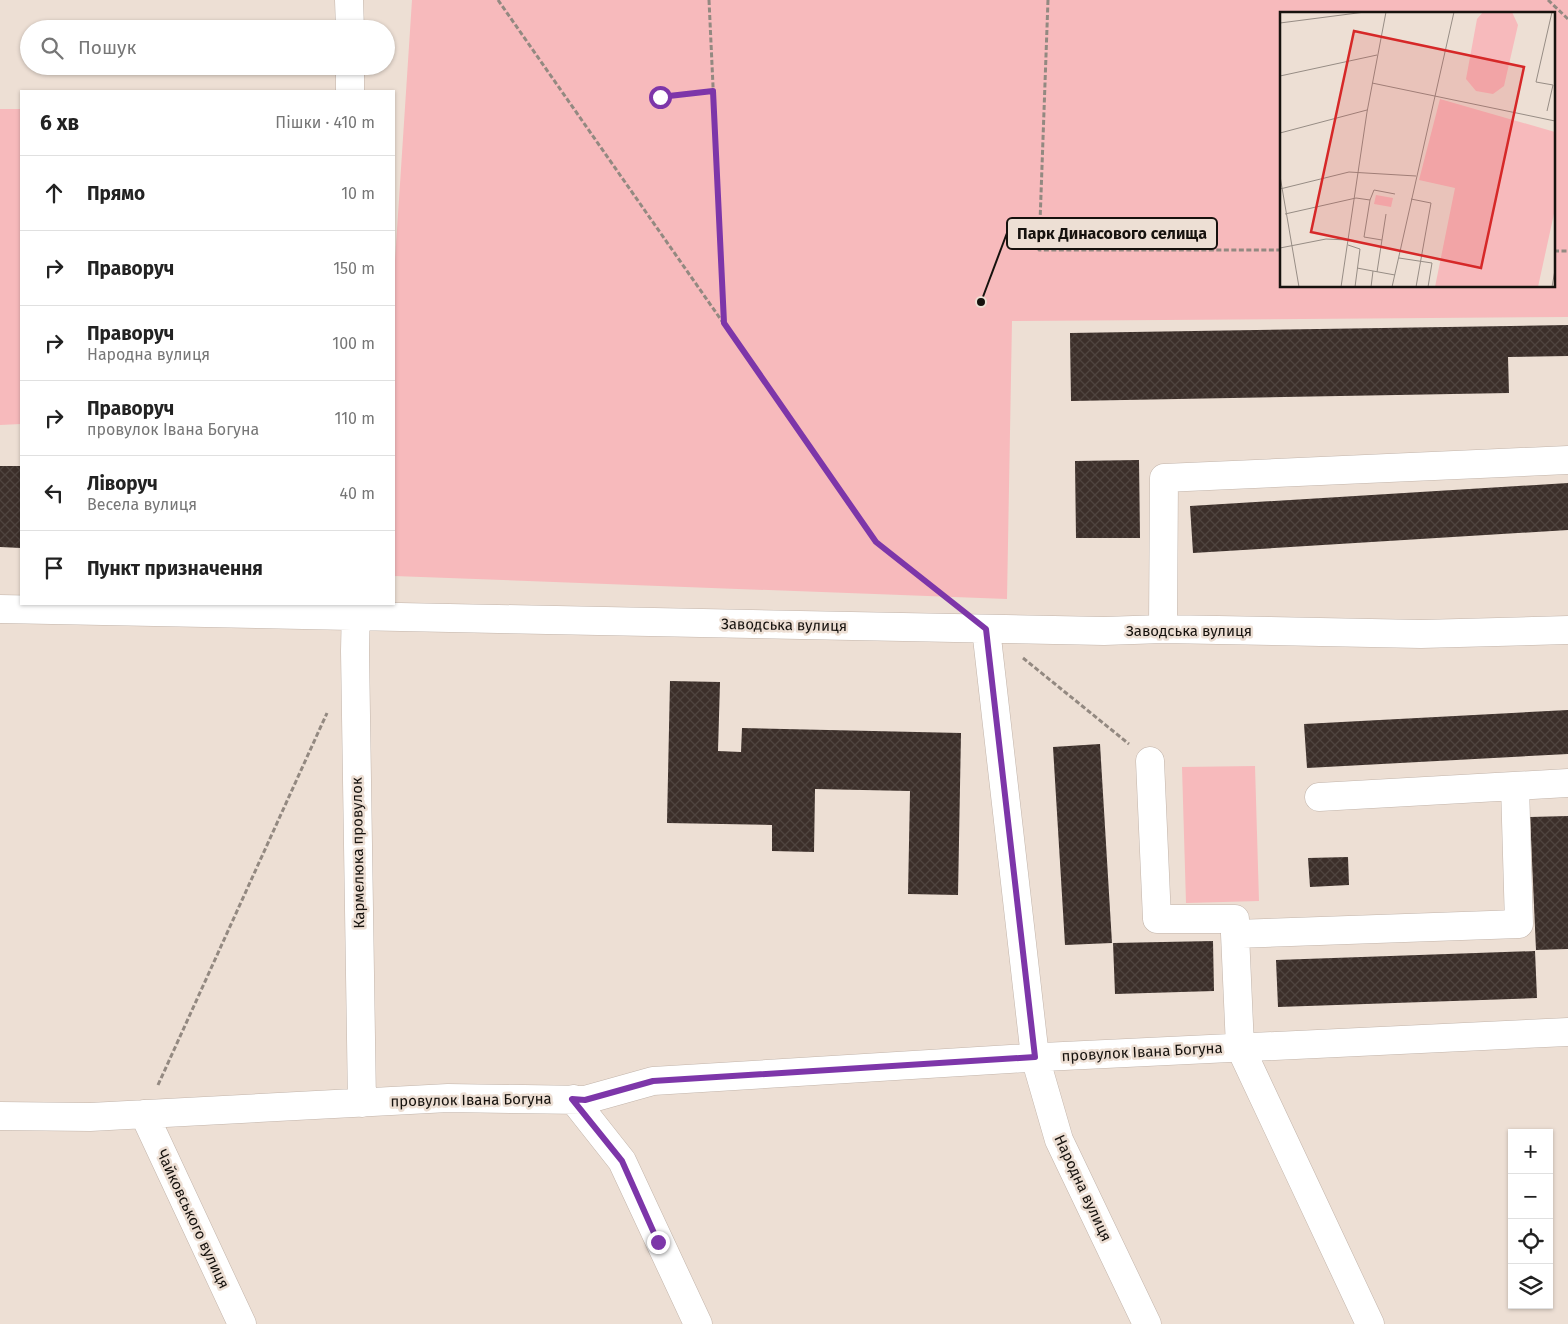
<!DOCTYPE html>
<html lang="uk">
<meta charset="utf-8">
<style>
:root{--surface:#fff;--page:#f6f6f6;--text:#222;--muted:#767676;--line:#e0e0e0}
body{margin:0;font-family:"Fira Sans",sans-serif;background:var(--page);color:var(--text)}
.controls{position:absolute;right:15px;bottom:15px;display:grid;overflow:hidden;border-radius:0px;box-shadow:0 1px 4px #0004}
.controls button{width:45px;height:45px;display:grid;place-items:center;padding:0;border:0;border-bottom:1px solid var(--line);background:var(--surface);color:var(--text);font:25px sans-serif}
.stop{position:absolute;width:15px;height:15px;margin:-11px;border:4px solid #7d36a9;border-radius:50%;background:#fff}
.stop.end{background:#7d36a9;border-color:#fff;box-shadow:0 1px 5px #0008}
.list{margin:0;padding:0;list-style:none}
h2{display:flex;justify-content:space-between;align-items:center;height:65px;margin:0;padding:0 20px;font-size:21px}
h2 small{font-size:16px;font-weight:400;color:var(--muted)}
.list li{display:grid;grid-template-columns:32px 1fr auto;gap:15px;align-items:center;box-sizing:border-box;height:75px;padding:0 20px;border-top:1px solid var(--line)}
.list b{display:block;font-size:19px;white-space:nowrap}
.list p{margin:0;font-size:16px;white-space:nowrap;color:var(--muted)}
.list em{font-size:16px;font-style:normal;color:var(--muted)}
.icon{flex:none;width:28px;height:28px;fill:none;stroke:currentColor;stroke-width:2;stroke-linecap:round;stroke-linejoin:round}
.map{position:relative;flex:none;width:1568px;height:1324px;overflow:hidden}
.search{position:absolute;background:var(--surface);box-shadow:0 1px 4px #0004;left:20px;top:20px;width:375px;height:55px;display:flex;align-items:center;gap:12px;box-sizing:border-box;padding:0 18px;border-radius:28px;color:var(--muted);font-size:19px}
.panel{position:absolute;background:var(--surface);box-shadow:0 1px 4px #0004;left:20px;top:90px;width:375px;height:515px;border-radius:0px}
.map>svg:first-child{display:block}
.green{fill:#f7babc;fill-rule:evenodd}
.building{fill:url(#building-cross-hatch)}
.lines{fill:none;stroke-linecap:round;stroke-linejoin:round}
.minor-casing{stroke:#c2b4aa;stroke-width:29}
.path{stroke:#938981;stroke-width:3;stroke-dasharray:5 2.5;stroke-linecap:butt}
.minor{stroke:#fff;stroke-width:28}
.route{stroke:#7d36a9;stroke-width:6}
.labels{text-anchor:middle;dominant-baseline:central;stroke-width:5;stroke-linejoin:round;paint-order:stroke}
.street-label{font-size:15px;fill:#16120e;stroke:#eddfd4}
.inset-road{fill:none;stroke:#978d85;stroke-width:1}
.view{fill:#d62828;fill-opacity:0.15;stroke:#d62828;stroke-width:2.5}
.inset-edge{fill:none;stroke:#16120e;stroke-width:2.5}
.leader{fill:none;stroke:#16120e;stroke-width:2}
.callout-dot{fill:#16120e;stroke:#eddfd4;stroke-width:2}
.callout{fill:#eddfd4;stroke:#16120e;stroke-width:2}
.callout-label{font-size:16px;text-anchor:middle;font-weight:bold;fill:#16120e}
</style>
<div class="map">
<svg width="1568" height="1324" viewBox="0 0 1568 1324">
<defs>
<pattern id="building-cross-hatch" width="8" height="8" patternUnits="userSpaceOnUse" patternTransform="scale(1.25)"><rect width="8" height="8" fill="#3c2f2a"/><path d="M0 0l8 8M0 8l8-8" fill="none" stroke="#4f443f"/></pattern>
</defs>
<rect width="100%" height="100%" fill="#eddfd4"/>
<path class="green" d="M412 0H1568V317L1012 321 1007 599 394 576V276ZM1282 14H1554V286H1282Z
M0 109H21V424L0 425Z
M1255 766 1259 901 1186 903 1182 767Z"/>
<path class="building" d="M1568 325V356L1508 357 1509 393 1071 401 1070 333Z
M1139 460 1140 538H1076L1075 461Z
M0 466H21V548L0 547Z
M1568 483V530L1193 553 1190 506Z
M670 681 720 682 718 751 741 752 742 728 961 733 958 895 908 894 910 791 815 789 814 852 772 851V825L667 823Z
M1568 710V754L1307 768 1304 724Z
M1100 744 1112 943 1065 945 1053 747Z
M1568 816V949L1536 950 1530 817Z
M1348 857 1349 885 1310 887 1308 858Z
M1213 941 1214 991 1115 994 1113 943Z
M1535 951 1537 998 1278 1007 1276 960Z"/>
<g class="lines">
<g class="minor-casing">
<path id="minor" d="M349 0 350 29
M350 66V91
M356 604 355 651 362 1103
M0 609 1104 631 1163 629 1421 634 1568 630
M986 629 1035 1057 1059 1140 1147 1324
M1163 629 1164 478 1568 460
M1150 761 1157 919H1235V934L1519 924 1515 786
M1319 797 1568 783
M1235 934 1240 1047 1370 1324
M573 1099 622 1161 698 1324
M144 1114 242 1324
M0 1116 90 1117 448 1098 585 1100 653 1081 1043 1057 1568 1032"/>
</g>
<path class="path" d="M498 0 876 542 950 600
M709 0 724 322
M1048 0 1039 250H1282
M1548 0 1568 19
M660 97 713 91
M1554 251H1568
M1023 658 1129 744
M158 1085 327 713"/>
<use href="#minor" class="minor"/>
</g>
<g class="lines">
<path class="route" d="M658 1242 622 1161 572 1099 585 1100 653 1081 1035 1057 986 629 876 542 724 323 713 91 660 97"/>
</g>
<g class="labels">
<g class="street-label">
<text transform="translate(784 625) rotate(1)">Заводська вулиця</text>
<text x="1189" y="631">Заводська вулиця</text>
<text transform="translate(358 853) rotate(-91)">Кармелюка провулок</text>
<text transform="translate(1142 1052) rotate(-3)">провулок Івана Богуна</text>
<text transform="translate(471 1100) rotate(-1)">провулок Івана Богуна</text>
<text transform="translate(1083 1188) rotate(65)">Народна вулиця</text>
<text transform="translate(193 1219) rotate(65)">Чайковського вулиця</text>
</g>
</g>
<g transform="translate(1280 12)">
<rect width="275" height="275" fill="#eddfd4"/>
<path d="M203 0H232L238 13 224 74 213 82 196 79 186 67 197 7ZM160 87 275 120V197L258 275H155L175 176 139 168ZM96 183 113 186 111 195 94 192Z" fill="#f7babc"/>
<path class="inset-road" d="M0 11 85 0M0 64 97 43M92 71 275 109M267 99 273 73 256 70 272 0M0 121 87 98M0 164 19 275M0 177 69 160 136 164M131 187 151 191 136 275M5 202 76 186 90 188M102 228 84 225 90 188 94 178 115 182M68 233 80 237 75 275M0 236 46 227 68 228M119 246 152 251 148 275M77 256 93 259M97 260 106 202M61 275 87 100 106 0M91 275 93 259 115 263M112 275 174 0M272 275 275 258"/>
<path class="view" d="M74 19 244 55 201 256 31 220Z"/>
<rect width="275" height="275" class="inset-edge"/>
</g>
<path class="leader" d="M981 302L1007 233"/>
<circle class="callout-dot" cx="981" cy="302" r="5"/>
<rect class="callout" x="1007" y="218" width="210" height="31" rx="5"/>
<g class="callout-label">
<text x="1112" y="239">Парк Динасового селища</text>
</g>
</svg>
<div class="controls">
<button>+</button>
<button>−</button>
<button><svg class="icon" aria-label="locate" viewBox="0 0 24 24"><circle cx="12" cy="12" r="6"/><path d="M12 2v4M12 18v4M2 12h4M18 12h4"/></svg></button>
<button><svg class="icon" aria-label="layers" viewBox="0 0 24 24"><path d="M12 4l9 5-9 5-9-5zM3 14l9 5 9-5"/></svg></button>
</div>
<div class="stop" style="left:660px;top:97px"></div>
<div class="stop end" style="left:658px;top:1242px"></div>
<div class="search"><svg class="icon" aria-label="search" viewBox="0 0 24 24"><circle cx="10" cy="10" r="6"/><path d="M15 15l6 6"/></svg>Пошук</div>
<section class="panel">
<h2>6 хв<small>Пішки · 410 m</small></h2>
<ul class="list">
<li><svg class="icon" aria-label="ahead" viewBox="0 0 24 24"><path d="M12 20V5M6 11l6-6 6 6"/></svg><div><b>Прямо</b></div><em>10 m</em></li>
<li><svg class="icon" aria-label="right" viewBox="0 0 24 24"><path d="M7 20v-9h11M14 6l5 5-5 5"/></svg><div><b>Праворуч</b></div><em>150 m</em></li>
<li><svg class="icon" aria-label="right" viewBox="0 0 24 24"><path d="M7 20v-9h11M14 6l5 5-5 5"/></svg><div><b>Праворуч</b><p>Народна вулиця</p></div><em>100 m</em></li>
<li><svg class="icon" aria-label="right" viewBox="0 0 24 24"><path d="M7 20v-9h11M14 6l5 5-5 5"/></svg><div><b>Праворуч</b><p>провулок Івана Богуна</p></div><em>110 m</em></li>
<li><svg class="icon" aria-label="left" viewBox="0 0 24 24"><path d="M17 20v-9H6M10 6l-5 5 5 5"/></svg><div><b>Ліворуч</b><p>Весела вулиця</p></div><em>40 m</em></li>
<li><svg class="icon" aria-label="arrive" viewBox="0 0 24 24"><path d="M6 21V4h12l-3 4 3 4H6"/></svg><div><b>Пункт призначення</b></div></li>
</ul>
</section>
</div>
